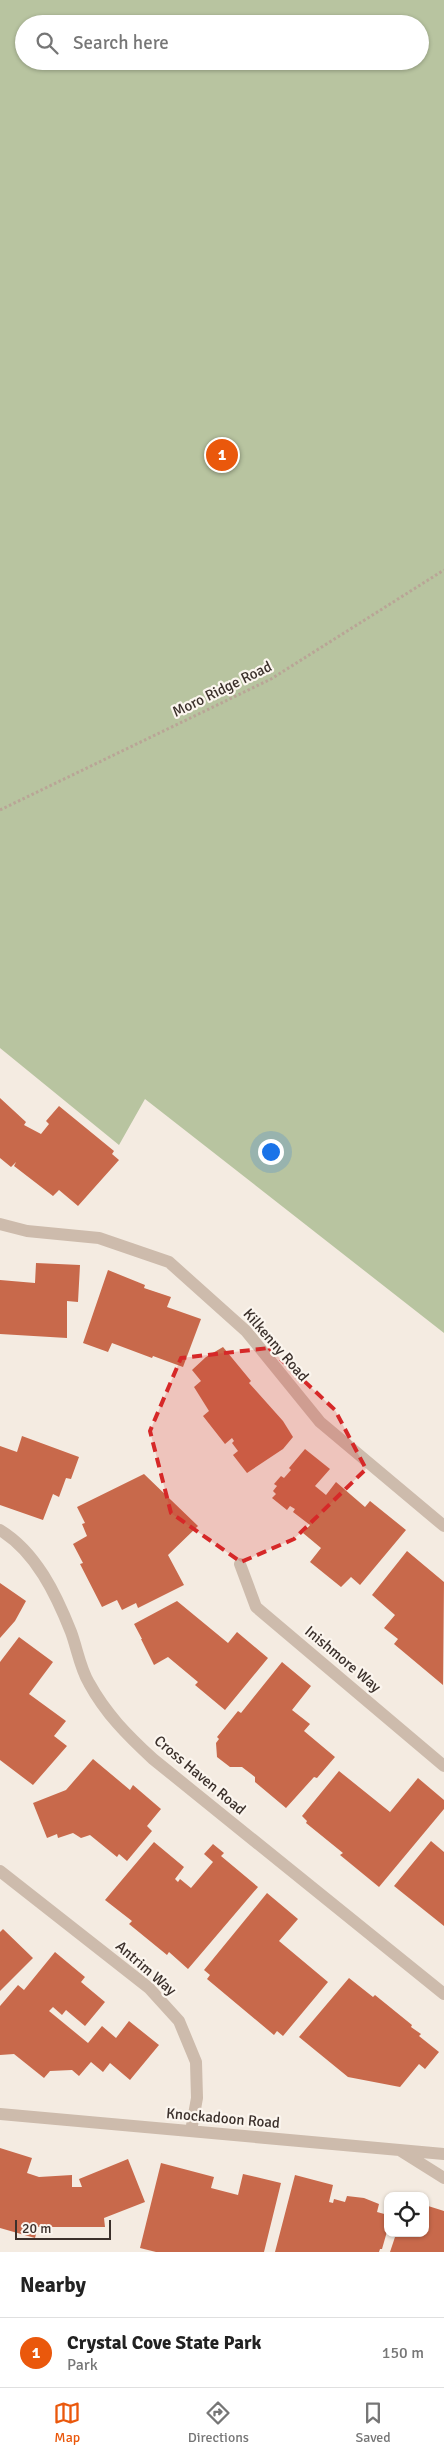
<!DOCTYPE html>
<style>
:root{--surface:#fff;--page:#f2f2f2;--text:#222;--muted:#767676;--line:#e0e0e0;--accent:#ea580c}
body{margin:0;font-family:Signika,sans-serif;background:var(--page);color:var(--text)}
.controls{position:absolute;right:15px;bottom:15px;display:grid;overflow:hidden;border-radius:10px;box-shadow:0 1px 4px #0004}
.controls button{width:45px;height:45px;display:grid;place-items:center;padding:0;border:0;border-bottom:1px solid var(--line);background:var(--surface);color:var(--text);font:25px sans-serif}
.scale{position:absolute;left:15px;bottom:12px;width:96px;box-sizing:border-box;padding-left:5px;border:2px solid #3b302b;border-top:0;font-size:14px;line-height:18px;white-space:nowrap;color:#3b302b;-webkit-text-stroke:4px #fbf5ee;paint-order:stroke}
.you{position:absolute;left:270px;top:1151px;width:18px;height:18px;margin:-12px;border:4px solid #fff;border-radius:50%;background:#1a73e8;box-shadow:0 0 0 8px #1a73e833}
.badge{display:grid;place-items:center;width:32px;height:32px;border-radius:50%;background:var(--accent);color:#fff;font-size:16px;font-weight:700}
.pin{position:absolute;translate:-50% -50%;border:2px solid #fff;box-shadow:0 1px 5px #0006}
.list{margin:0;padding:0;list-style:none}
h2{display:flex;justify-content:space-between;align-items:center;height:65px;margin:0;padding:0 20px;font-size:21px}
h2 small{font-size:16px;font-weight:400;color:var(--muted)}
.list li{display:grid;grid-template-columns:32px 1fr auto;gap:15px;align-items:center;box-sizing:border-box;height:70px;padding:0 20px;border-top:1px solid var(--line)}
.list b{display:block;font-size:19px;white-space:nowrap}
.list p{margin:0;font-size:16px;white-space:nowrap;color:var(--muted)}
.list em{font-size:16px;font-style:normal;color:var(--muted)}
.icon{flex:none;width:28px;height:28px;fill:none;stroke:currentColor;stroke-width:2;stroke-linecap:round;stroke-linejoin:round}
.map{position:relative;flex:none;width:444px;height:2252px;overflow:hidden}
.search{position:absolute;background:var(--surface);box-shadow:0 1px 4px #0004;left:15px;right:15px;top:15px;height:55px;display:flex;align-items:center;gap:12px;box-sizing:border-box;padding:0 18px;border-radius:28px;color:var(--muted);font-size:19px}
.sheet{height:135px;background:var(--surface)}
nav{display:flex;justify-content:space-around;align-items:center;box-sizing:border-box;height:70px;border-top:1px solid var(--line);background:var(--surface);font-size:14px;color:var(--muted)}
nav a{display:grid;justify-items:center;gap:2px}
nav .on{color:var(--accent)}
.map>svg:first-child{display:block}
.green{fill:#b8c4a0;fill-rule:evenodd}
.building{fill:#c8694b}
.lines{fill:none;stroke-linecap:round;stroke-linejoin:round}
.path{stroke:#b9a596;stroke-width:3;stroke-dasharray:2.5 2.5;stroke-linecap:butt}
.street{stroke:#cdbbac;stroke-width:12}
.marked{fill:#d62828;fill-opacity:0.2;stroke:#d62828;stroke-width:4;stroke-dasharray:10 6;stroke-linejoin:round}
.labels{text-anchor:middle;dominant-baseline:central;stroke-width:4.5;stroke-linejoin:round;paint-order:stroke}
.street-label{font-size:15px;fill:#3b302b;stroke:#fbf5ee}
</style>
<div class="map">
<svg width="444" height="2252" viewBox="0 0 444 2252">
<rect width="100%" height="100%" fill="#f4ebe1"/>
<path class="green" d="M0 0H444V1333L145 1099 119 1145 0 1048ZM24 24H420V61H24Z"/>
<path class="building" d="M0 1098 26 1122 24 1125 41 1134 49 1124 46 1121 59 1106 114 1151 112 1154 119 1160 78 1206 59 1190 53 1196 14 1166 16 1162 11 1167 0 1158Z
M36 1263 80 1265 78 1302 67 1301V1338L0 1334V1280L35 1283Z
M108 1270 145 1285 144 1288 171 1297 167 1307 201 1319 183 1367 153 1356 152 1358 112 1343 108 1352 83 1343Z
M223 1347 251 1381 249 1383 283 1421 293 1437 283 1449 247 1473 233 1455 238 1451 232 1443 234 1441 232 1438 225 1444 203 1416 209 1411 194 1387 201 1381 192 1370 206 1357Z
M22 1436 79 1457 71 1479 66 1478 59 1497 53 1494 43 1520 0 1505V1446L17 1452Z
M305 1449 330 1469 315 1486 326 1495 336 1482 365 1507 370 1501 406 1530 360 1585 351 1577 341 1587 310 1562 321 1548 303 1533 310 1525 293 1512 295 1509 290 1506 287 1510 272 1498 276 1494 273 1491 277 1486 274 1484 281 1476 284 1478 291 1470 289 1468Z
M144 1474 198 1526 168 1555 184 1585 138 1608 136 1603 122 1610 117 1600 102 1607 80 1564 83 1563 73 1544 87 1536 82 1524 85 1523 77 1507Z
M407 1551 444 1582 443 1685 394 1644 398 1639 384 1628 395 1615 372 1595Z
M0 1583 26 1601 15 1621 0 1638Z
M177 1601 228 1643 237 1632 268 1658 225 1710 195 1685 198 1682 168 1657 154 1665 141 1639H142L134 1624Z
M19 1637 53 1662 29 1694 66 1721 54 1736 67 1746 33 1785 0 1760V1662Z
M282 1662 311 1686 292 1710 310 1724 304 1731 335 1757 317 1778 314 1777 286 1808 255 1782V1777L242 1767H230L217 1757 216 1743 219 1739 217 1737 238 1711 241 1713Z
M93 1759 130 1790 133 1785 161 1809 147 1826 152 1831 127 1861 119 1854 117 1857 90 1835 81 1838 73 1833 58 1838 57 1834 47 1838 33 1803 66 1790Z
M339 1771 390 1812 418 1778 444 1800V1809L379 1887 340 1855 343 1853 306 1823 307 1821 302 1816Z
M431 1841 444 1852V1926L394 1886Z
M154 1842 184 1867 175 1879 178 1882 180 1879 191 1888 213 1862 204 1854 213 1844 224 1853 221 1856 258 1887 188 1969 169 1952 167 1955 129 1924 132 1921 105 1900Z
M267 1893 298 1919 279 1941 328 1982 283 2036 277 2031 274 2035 207 1979 210 1975 204 1970Z
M3 1929 33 1958 0 1991V1932Z
M55 1952 85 1977 81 1982 105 2002 85 2026 66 2010 62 2015 53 2007 49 2011 88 2043 102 2026 116 2038 129 2021 159 2045 130 2080 110 2063 103 2072 91 2062 79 2076 72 2070 50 2071 44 2078 14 2054 0 2055V2006L18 1985 24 1990Z
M349 1978 373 1997 375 1995 412 2025 411 2027 421 2034 419 2036 439 2052 425 2069 419 2064 400 2087 348 2077 299 2037Z
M0 2148 32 2158 27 2173 39 2177 72 2175V2187H82L79 2179 128 2159 145 2202 104 2218 105 2227H38L35 2238 0 2228Z
M161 2163 214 2177 211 2188 238 2195 243 2174 281 2183 264 2252H156L140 2248Z
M295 2175 333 2185 329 2202 333 2203 334 2199 345 2202 347 2196 364 2198 379 2204 377 2212 388 2215V2228L382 2249H380L379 2252H275Z
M425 2205 444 2211V2252H390L396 2234 402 2236 403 2233H425Z"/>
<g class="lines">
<path class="path" d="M0 810 271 679 444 570"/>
<path class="street" d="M0 1224 27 1231 99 1238 169 1262 246 1331 320 1422 444 1526
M0 1530C36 1552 56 1594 71 1632 77 1648 80 1668 89 1683 106 1714 127 1735 153 1759L444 1994
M240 1564 256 1607 444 1766
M0 1871 149 1988 179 2021 196 2062 197 2098 191 2131
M0 2114 444 2154
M401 2151 444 2178"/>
</g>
<path class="marked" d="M269 1348 335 1410 366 1469 294 1539 241 1562 171 1513 150 1431 181 1358Z"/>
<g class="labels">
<g class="street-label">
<text transform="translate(222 689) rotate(-26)">Moro Ridge Road</text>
<text transform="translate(276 1345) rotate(49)">Kilkenny Road</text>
<text transform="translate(343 1659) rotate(40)">Inishmore Way</text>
<text transform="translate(200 1775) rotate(40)">Cross Haven Road</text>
<text transform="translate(146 1968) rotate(41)">Antrim Way</text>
<text transform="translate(223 2118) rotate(5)">Knockadoon Road</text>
</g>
</g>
</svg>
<div class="controls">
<button><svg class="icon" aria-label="locate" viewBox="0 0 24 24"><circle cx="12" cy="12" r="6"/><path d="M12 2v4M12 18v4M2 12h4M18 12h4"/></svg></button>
</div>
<div class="scale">20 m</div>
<div class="you"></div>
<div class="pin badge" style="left:222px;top:455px">1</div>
<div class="search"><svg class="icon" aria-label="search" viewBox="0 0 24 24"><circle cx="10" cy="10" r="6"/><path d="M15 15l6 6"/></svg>Search here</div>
</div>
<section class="sheet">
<h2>Nearby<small></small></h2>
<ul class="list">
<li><span class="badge">1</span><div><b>Crystal Cove State Park</b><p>Park</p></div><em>150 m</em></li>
</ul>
</section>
<nav>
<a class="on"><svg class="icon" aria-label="map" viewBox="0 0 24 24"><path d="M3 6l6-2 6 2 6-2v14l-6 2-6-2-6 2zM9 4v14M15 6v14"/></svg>Map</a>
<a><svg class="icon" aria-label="directions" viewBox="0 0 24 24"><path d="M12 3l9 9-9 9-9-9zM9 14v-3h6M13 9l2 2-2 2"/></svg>Directions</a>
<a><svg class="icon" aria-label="saved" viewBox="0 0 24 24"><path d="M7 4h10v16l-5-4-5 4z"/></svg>Saved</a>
</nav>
